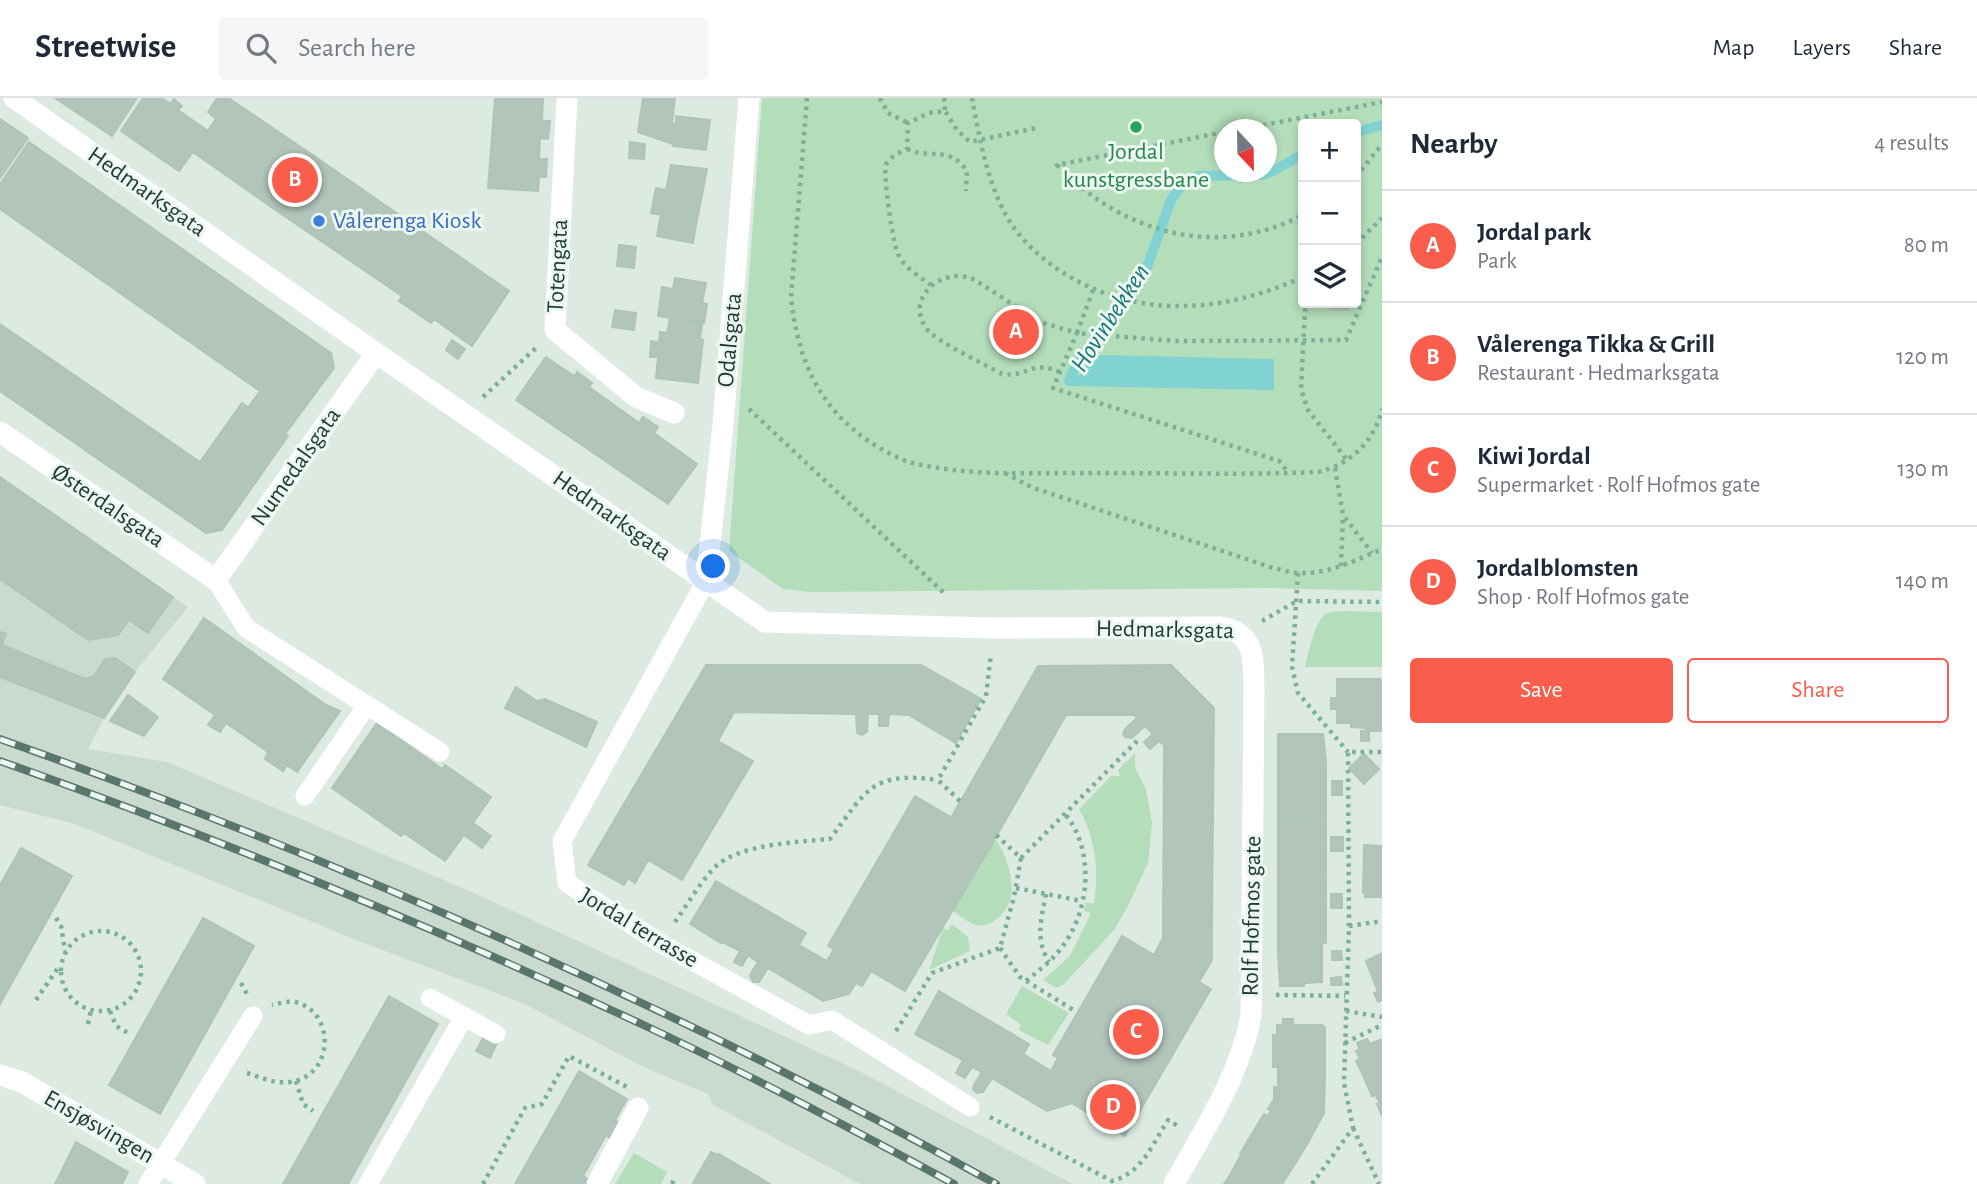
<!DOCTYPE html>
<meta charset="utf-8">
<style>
:root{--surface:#fff;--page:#f6f6f7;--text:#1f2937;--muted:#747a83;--line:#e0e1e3;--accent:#f95d4c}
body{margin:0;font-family:"Alegreya Sans",sans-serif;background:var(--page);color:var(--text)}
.controls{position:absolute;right:21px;top:21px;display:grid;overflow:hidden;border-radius:7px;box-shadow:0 4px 10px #0003}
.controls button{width:63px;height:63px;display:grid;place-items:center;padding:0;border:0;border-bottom:2px solid var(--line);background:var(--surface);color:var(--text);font:35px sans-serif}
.compass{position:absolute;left:1214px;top:21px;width:63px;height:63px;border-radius:50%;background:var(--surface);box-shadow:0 4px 10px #0003;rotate:158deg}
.you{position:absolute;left:714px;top:469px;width:24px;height:24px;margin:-18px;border:5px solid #fff;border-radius:50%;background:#1a73e8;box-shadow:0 0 0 10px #1a73e833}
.badge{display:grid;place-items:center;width:46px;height:46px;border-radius:50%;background:var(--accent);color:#fff;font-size:23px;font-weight:700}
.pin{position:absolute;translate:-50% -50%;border:4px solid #fff;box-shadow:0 2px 7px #0006}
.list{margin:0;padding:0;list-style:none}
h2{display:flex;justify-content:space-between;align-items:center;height:91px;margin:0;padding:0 28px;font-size:30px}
h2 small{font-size:23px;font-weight:400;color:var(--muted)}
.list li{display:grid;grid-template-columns:46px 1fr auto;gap:21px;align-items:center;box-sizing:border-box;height:112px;padding:0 28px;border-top:2px solid var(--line)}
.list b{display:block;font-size:26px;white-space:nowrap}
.list p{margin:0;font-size:23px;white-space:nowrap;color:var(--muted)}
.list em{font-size:23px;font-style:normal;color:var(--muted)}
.actions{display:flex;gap:14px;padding:21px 28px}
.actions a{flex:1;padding:16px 0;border:2px solid var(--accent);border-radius:7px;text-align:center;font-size:24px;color:var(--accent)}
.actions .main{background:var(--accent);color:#fff}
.icon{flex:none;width:38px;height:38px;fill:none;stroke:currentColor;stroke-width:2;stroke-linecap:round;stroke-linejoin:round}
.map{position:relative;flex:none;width:1382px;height:1086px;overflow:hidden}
header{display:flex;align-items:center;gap:42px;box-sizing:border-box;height:98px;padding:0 35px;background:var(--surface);border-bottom:2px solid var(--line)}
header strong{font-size:33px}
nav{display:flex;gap:38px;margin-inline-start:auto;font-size:24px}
.search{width:490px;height:63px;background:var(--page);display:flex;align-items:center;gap:18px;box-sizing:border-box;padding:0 24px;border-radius:7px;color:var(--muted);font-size:26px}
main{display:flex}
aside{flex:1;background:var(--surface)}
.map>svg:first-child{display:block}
.built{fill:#cbdad1}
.green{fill:#b4ddb9;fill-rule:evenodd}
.water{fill:#81d2d3}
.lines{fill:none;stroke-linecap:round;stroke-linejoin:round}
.stream{stroke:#81d2d3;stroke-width:10}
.building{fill:#b2c5bb;stroke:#afc4b8;stroke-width:2}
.path{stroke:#7caf98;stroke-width:4.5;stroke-dasharray:3.5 5;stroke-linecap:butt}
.lane{stroke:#fff;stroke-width:19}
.street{stroke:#fff;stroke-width:21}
.rail-casing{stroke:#58766a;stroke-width:8}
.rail{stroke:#edf7f1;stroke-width:5;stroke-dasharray:16;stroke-linecap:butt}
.leisure-dot{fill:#2e9e5b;stroke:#edf7f1;stroke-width:2.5}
.shop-dot{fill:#3f7fe0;stroke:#edf7f1;stroke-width:2.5}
.labels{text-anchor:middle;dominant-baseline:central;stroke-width:6;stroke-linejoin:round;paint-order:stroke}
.leisure-label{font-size:24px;fill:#27864d;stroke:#edf7f1}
.street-label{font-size:24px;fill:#1e3a2e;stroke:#edf7f1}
.shop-label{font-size:24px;fill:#366cbe;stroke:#edf7f1;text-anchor:start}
.water-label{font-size:26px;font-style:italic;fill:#167678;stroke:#edf7f1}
</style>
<header>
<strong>Streetwise</strong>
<div class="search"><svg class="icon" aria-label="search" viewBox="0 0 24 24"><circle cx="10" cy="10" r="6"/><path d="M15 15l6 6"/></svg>Search here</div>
<nav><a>Map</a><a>Layers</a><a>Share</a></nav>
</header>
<main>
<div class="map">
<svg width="1382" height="1086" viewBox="0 0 1382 1086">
<rect width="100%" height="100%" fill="#ddeae2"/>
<path class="built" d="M0 379 188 509 135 574 104 620 88 651 167 664 472 794 855 971 1073 1086H860L713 1007 708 996 641 968 525 906 361 844 75 726 0 707Z"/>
<path class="green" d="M762 0H1382V493L1268 490 810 494 783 491 729 453ZM1303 26H1356V205H1303ZM1224 32H1266V74H1224Z
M1343 513 1382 514V569H1305C1308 557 1315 521 1326 516 1330 513 1338 514 1343 513Z
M1135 655V670L1146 691 1152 725 1148 765 1127 810 1114 832 1064 886 1056 890 1043 882 1070 858 1091 815 1084 813 1086 805H1094C1099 771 1096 741 1079 711L1111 678H1120L1118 672Z
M995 740C1011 764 1024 806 992 824 987 826 982 829 976 827 968 825 960 817 952 813Z
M952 826 968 839 970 853 929 872 943 830 948 832Z
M1022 888 1069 915 1048 947 1019 932 1021 927 1006 916Z
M634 1055 667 1074 661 1086H615Z"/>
<path class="water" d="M1101 257 1274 261V292L1072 288 1091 261Z"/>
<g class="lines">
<path class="stream" d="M1356 34 1382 27
M1087 282 1069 283 1074 271 1143 180 1171 102 1184 85 1197 78 1262 77 1275 72 1303 56"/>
</g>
<path class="building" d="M55 0H137L112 38Z
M143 0H162L170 6 174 1 182 8 178 12 208 33 179 73 121 33Z
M217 0 228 1 215 20 208 14Z
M495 0H543L542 23H550L548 41 540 40 539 61H547L546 79H539L538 93 488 90Z
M643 0H675L672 25 676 26V18L710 22 706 52 673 48V46L638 34Z
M230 1 317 60 280 115 193 54Z
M0 21 28 40 0 80Z
M29 44 331 255 334 270 285 336 248 310 260 293 0 111V86Z
M630 44 645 46 644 61 629 60Z
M317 60 509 193 472 248 434 221 431 225 399 203 402 198 280 115Z
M671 67 707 71 696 127 660 121 661 117 651 115 656 90 666 92Z
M660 121 696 127 693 145 657 138Z
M619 147 636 149 634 170 617 168Z
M675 180 706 185 702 205 707 206 704 225 658 218 662 189 673 191Z
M1335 205H1349L1348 212 1331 211Z
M615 212 636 215 634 232 612 229Z
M670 220 702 226 700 241 703 242 698 285 656 280 658 259H650L651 243 659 244 660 234 667 235Z
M0 226 119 308 85 352 0 293Z
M452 242 465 251 458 261 446 252Z
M546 259 574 278 577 274 592 285 589 289 639 325 643 319 658 329 654 335 697 366 668 406 516 302Z
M242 305 288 338 222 432 206 435 85 352 119 308 200 364Z
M0 379 173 499 148 535 129 522 118 537 88 542 0 481Z
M204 520 326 607 340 613 297 674 287 667 283 673 265 661 268 654 226 625 220 634 208 627 215 617 163 581Z
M0 534 6 536 0 553Z
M2 547 85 581 94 578 105 561 115 560 135 574 104 620 0 579V553Z
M706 567H921L981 601 956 645 909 617 889 616 888 628H879V616H868L867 634 862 637 857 635 856 616 734 614 718 643 753 663 682 782 648 762 635 785 628 780 624 787 588 767Z
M1171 567 1214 610 1212 825H1191V839L1163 840 1164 647 1159 643 1150 651 1144 644 1153 636 1145 628 1132 640 1125 639 1123 636 1125 631 1137 620 1134 617H1066L993 744 951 720 1038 568Z
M1337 581H1366V630L1351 629V625H1337V611H1331V600H1337Z
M1366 581H1380L1382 585V633H1366Z
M516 589 537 603 545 601 597 624 586 649 505 610Z
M128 597 158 619 144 638 110 623Z
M377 625 442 671 445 667 491 699 473 725 491 738 482 750 464 737 445 763 404 735 401 738 332 690Z
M1361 633H1369V643H1361Z
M1278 636H1323L1326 663 1278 664Z
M1364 656 1379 671 1364 686 1349 670Z
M1326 663V690H1278V664Z
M1332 683H1342V697H1332Z
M1278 690H1326V719H1278Z
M915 698 993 744 905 893 828 848Z
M1278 719H1326V747H1278Z
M1331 739H1343V753H1331Z
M1278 747H1326V776L1278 777Z
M1364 747 1382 748V799H1365V795H1363Z
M21 750 72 778 0 906V787Z
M1326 776V804H1278V777Z
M716 783 806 835 799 847 827 863 834 851 871 873 862 888 856 885 849 896 823 903 768 870 759 884H753L750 877 758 864 748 857 742 868 734 864 740 853 723 844 721 845 690 826Z
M1331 796H1342V810H1331Z
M1278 804H1326V834H1278Z
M203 820 254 848 160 1016 109 987Z
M1191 825H1212V862L1199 884 1211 891 1125 1038 1072 1005 1047 1013 1005 988 1023 956 1051 973 1058 960 1053 957 1122 838 1154 857 1163 840 1191 839Z
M1278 834H1326V845H1322V857H1278Z
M1332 853H1341L1342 862H1332Z
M1382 855V902L1378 904 1374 895 1378 894 1366 863Z
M1278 857H1322V884L1304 885V888H1280Z
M1341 879 1342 887H1331V880Z
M939 893 1029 946 1005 988 992 980 983 994 977 995 973 991 974 987 982 974 972 969 965 980 956 975 963 962 915 936Z
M389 898 438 926 348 1086H283Z
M1283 921H1293V927H1322L1325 929V954H1273V937H1277V927H1283Z
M484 938 497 945 490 960 476 953Z
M1367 941 1370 946 1382 941V969L1363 977 1356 963 1360 961 1356 953 1360 951 1357 945Z
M1273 954H1325V978H1278V969H1273Z
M1382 969V997L1377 1000 1376 997 1372 998 1363 977Z
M579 973 627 1001 615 1022 619 1025 611 1041 606 1037 583 1078 588 1081 585 1086H515Z
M1278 978H1325L1324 1015 1274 1001V989H1278Z
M1382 997V1018L1377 1006 1380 1005 1377 1000Z
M1274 1001 1324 1015 1309 1043 1268 1018 1271 1012 1268 1011Z
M1264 1016 1309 1043 1295 1066 1250 1039Z
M1250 1039 1295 1066 1284 1083 1240 1056Z
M76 1044 128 1074 122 1086H55Z
M711 1054 718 1057 719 1056 770 1086H696L693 1085Z
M1241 1057 1284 1083 1282 1086H1245L1230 1077Z
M1230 1077 1245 1086H1224Z"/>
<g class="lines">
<path class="path" d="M807 0 791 200C798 261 818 309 870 344 883 352 899 362 913 365 975 380 1042 374 1105 375 1176 375 1247 377 1318 374 1351 366 1374 344 1382 311
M880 0 888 15 908 25
M944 0 945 13
M972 0C980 42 988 91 1012 127 1027 149 1049 167 1072 180 1146 222 1228 213 1303 179
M1238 32 1382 4
M1224 34 1057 67C1122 135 1216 162 1303 117
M907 51C932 62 949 47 967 73L966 93
M1356 79 1382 46
M1356 146 1382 120
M931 187C920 179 905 170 899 158 893 149 883 78 886 67 889 59 899 55 907 51L908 25 929 15 945 13 957 32 970 44 1036 30
M1093 192 1077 235 1175 243 1346 242 1382 159
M1313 205 1305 212 1301 291 1308 312 1347 362
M1060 274C1029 261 1029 280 1002 276 985 266 936 244 926 230 904 198 945 167 975 182L1040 224 1077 235 1053 290 1279 363 1289 375
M483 299 538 248
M749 311 944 495
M1335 370 1343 417 1372 455
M1005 375 1031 389 1046 394 1270 469C1279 471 1288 474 1297 475 1327 477 1356 462 1382 451
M1341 468 1343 418
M1298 475 1292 569 1298 595 1348 654
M1262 523 1297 503 1382 504
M960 703 938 682 986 598 991 556
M1021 760 1139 641
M1016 790 1082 803
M1046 796C1041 822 1035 841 1049 864
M56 820 61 828 65 853
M675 824C687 807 699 786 714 770 737 746 798 744 830 741 867 692 871 673 938 682
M1349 828 1382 823
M61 873a40 40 0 1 1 80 0a40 40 0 1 1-80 0Z
M1000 850 1020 879 1075 913
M1026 883C1039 872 1052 863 1062 849 1090 813 1095 752 1065 716
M241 885 247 896
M1276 897 1345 898
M36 902 60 867
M110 913 116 928 130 936
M1346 913 1382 919
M88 926 91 912
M896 933 932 875 1000 850 1014 799 1021 760 996 737
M1345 945 1382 927
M247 975C257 978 268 983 278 984 331 990 340 920 299 905 290 902 281 905 272 907
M296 983 303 1006 313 1013
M990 1019 1112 1083C1142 1075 1152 1047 1168 1022L1178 1028
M1353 1030 1379 1086
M483 1086 525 1010 542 1006 569 958 627 989
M672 1086 674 1082
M1312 1086 1353 1030 1344 985 1349 828 1348 654H1382"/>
<path class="lane" d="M216 482 246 530 440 654
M706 483 562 743 567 785 660 845 809 927 832 922 970 1009
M305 698 367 607
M430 900 496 936
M148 1086 253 918
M368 1086 464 919"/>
<path class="street" d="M14 0 376 255 765 524 993 530 1222 529C1257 536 1253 563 1254 592L1251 918C1240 977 1203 1034 1174 1086
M567 0 555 232 636 299 674 315
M0 334 216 482 376 255
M706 483 723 327 749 0
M0 977 22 984 195 1086
M597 1086 638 1010"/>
<g class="rail-casing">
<path id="rail" d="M0 641C344 763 677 910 996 1086
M0 663C221 741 439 831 652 931 754 979 854 1032 954 1086"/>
</g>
<use href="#rail" class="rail"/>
</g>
<circle class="leisure-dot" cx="1136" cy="29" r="7"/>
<circle class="shop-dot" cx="319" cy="123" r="7"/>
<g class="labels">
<g class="leisure-label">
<text x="1136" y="54">Jordal<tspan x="1136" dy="28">kunstgressbane</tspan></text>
</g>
<g class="street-label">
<text transform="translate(147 94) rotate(35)">Hedmarksgata</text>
<text transform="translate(558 168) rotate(-87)">Totengata</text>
<text transform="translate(730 242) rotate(-85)">Odalsgata</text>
<text transform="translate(296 369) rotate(-55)">Numedalsgata</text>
<text transform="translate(108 408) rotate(34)">Østerdalsgata</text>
<text transform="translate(612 418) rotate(35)">Hedmarksgata</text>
<text transform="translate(1165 532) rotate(1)">Hedmarksgata</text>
<text transform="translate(1252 818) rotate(-89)">Rolf Hofmos gate</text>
<text transform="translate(639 830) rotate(31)">Jordal terrasse</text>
<text transform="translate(99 1029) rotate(30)">Ensjøsvingen</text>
</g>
<g class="shop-label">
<text x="333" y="123">Vålerenga Kiosk</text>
</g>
<g class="water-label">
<text transform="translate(1110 220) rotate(-57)">Hovinbekken</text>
</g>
</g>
</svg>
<div class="controls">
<button>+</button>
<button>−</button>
<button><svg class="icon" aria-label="layers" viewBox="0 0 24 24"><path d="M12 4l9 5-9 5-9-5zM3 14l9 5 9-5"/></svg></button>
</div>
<svg class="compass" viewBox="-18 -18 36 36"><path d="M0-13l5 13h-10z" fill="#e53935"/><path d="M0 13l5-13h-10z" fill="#747a83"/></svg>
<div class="you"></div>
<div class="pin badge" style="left:1016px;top:234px">A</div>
<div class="pin badge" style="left:295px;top:82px">B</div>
<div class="pin badge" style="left:1136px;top:934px">C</div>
<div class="pin badge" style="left:1113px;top:1009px">D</div>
</div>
<aside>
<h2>Nearby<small>4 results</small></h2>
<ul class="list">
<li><span class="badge">A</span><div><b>Jordal park</b><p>Park</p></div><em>80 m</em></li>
<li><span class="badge">B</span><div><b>Vålerenga Tikka &amp; Grill</b><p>Restaurant · Hedmarksgata</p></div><em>120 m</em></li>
<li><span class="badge">C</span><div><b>Kiwi Jordal</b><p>Supermarket · Rolf Hofmos gate</p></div><em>130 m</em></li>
<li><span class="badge">D</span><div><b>Jordalblomsten</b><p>Shop · Rolf Hofmos gate</p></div><em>140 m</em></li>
</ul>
<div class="actions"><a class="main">Save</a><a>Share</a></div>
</aside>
</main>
